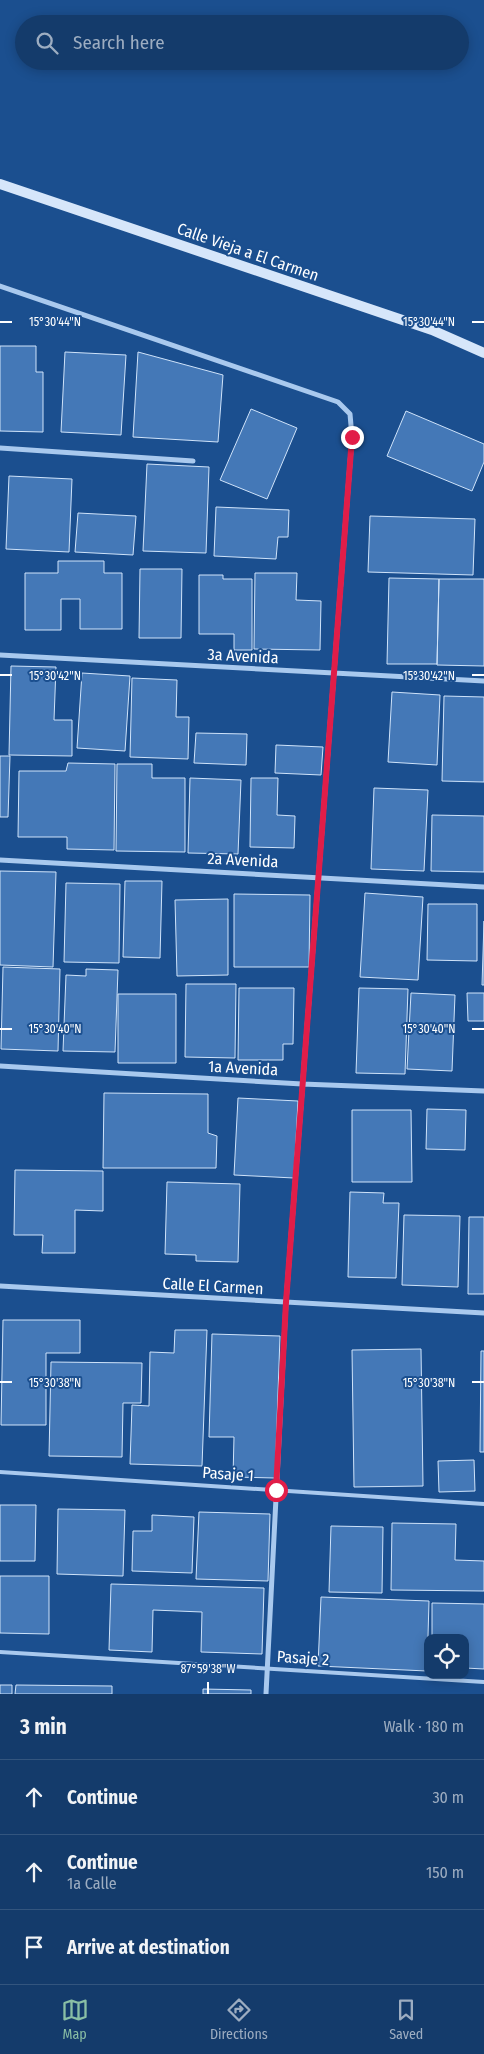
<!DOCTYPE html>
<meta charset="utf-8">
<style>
:root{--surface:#143b6b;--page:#214673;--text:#f1f3f6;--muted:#9dadc1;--line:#33557e;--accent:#8abfa5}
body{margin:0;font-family:"Fira Sans Condensed",sans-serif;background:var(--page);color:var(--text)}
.controls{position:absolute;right:15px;bottom:15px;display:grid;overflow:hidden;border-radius:10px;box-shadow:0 2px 12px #0003}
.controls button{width:45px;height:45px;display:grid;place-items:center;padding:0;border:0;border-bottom:1px solid var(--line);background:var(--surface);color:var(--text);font:25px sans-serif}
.stop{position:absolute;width:15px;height:15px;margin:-11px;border:4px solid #e11d48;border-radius:50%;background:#fff}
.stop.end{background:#e11d48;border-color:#fff;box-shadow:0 1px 5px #0008}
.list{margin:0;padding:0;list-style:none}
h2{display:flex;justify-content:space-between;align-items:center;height:65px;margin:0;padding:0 20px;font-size:21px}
h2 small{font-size:16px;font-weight:400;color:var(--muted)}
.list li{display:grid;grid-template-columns:32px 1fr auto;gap:15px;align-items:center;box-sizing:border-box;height:75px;padding:0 20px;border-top:1px solid var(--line)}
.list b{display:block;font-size:19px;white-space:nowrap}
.list p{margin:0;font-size:16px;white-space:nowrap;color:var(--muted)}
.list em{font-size:16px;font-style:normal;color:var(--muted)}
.icon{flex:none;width:28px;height:28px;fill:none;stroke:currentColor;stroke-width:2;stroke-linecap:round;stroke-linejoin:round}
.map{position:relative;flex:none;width:484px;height:1694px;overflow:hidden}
.search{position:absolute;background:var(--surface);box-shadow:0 2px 12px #0003;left:15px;right:15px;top:15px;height:55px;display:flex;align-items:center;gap:12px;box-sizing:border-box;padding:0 18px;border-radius:28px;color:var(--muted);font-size:19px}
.sheet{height:290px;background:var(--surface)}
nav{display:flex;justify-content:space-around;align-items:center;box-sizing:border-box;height:70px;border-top:1px solid var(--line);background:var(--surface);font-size:14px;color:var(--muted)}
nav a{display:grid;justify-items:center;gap:2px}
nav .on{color:var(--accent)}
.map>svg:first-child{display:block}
.building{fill:#4478b7;stroke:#cfe3fa}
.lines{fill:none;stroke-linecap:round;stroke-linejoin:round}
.lane{stroke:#a9c9ee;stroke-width:4}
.street{stroke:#a9c9ee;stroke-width:5}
.secondary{stroke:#d6e6fa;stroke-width:10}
.route{stroke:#e11d48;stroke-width:6}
.ticks{fill:none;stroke:#fff;stroke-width:2}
.labels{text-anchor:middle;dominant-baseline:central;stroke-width:4;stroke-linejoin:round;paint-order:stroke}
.street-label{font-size:16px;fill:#fff;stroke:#1b4f8f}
.ticks-label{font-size:12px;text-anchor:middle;fill:#fff;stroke:#1b4f8f;stroke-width:4;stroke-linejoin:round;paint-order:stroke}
</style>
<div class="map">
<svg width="484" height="1694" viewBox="0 0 484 1694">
<rect width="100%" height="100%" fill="#1b4f8f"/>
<path class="building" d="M0 346H36V372H43V432L0 431Z
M65 352 126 355 121 435 61 432Z
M138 352 223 375 218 442 133 437Z
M251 409 297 428 267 499 220 480Z
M406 411 484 444V462L472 491 387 456Z
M147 464 209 467 206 553 143 551Z
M9 476 72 479 69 552 6 549Z
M216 507 289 510 288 537H278L276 559 214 556Z
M78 513 136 516 133 555 75 552Z
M370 516 475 519 473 575 368 572Z
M58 561H104V573H122V629H80V599H61V630H25V573H58Z
M140 569H182L181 638H139Z
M255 573H297L296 600 321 601 320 650 254 649Z
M199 575H223V579H252V650H234V634H199Z
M389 578 439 579 437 664H387Z
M439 579H484V666L437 665Z
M11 666 56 667 54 720H72V756L9 755Z
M82 673 130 676 125 751 77 748Z
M132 678 177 680 176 717H189L188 759 130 757Z
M392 692 440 695 437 765 388 762Z
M444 696 484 697V782L442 781Z
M196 733 247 734 246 765 194 763Z
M276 745 323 747 321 775 275 773Z
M0 756H10L8 817H0Z
M68 763 115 764 114 850 67 849V837H18L19 771H66Z
M117 764H152V778H185V852L116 851Z
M190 778 241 780 238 854 188 853Z
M251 778H278L277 815 295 816 294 848 250 847Z
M374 788 428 790 424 871 371 869Z
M432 815 484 816V872L431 871Z
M0 871 56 872 53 967 0 965Z
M125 881H162L160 958 123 957Z
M66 883 120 884 119 963 64 962Z
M365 893 423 897 418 980 360 977Z
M234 894 310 895 309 967H234Z
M228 899V975L177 976 175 900Z
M428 904H477V961L427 960Z
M484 921V985H482Z
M3 967 60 969 58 1051 1 1049Z
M86 969 118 970 115 1052 63 1051 66 975 86 976Z
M186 984H236L235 1058 185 1057Z
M239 988H294L293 1044H283V1060H238Z
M359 988 408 989 405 1074 356 1073Z
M411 993 455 995 452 1071 407 1069Z
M467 993H484V1021H468Z
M118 994H176V1063H118Z
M104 1093 208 1094V1133L217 1136 216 1168H103Z
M238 1098 298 1101 294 1178 234 1175Z
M427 1109 466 1110 465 1150 426 1149Z
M352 1110H411L412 1182H352Z
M15 1170 103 1171V1211L75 1210V1253H42L43 1235H14Z
M167 1182 240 1184 238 1262 196 1261V1255L165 1254Z
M350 1192 384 1193 383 1203H399L396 1278 348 1277Z
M404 1215 460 1216 458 1287 402 1285Z
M469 1217H484V1294H468Z
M3 1320H80V1353H46V1425H1Z
M175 1330H207L202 1466 130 1464 132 1405 149 1406 150 1352 174 1353Z
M212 1334 280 1336 275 1478 233 1477 234 1437H209Z
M421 1349 423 1486 354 1487 352 1350Z
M481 1351H484V1452H480Z
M51 1362 142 1363 141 1403H123L122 1457 49 1456Z
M474 1460 475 1491 439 1492 438 1461Z
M0 1505H36L35 1561H0Z
M58 1509 125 1510 123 1576 57 1574Z
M199 1512 270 1514 268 1581 196 1579Z
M152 1515 194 1517 192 1573 132 1571 133 1531H152Z
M392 1523 456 1524 455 1560 484 1561V1591L391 1590Z
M331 1526 383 1527 382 1593 329 1592Z
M0 1576H49V1634L0 1633Z
M111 1584 264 1588 262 1654 201 1652 202 1612 153 1610 152 1652 109 1650Z
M321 1597 429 1601 427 1671 318 1666Z
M432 1603 484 1604V1669L465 1668V1638H432Z
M0 1685H12V1694H0Z
M16 1685 112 1686V1694H15Z
M203 1689 251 1690V1694H203Z"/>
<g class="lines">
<path class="lane" d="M0 1472 484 1504
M0 1652 484 1682"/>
<path class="street" d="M0 286 338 402 350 414 352 437 286 1302 266 1694
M0 448 193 461
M0 655 484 681
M0 860 484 887
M0 1066 302 1084 484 1091
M0 1286 484 1313"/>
<path class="secondary" d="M0 184 432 330 484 353"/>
</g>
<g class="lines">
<path class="route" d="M276 1490 286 1302 352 437"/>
</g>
<path class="ticks" d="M0 322H12M472 322H484M0 675H12M472 675H484M0 1029H12M472 1029H484M0 1382H12M472 1382H484M208 1682V1694"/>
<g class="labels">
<g class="street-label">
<text transform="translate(248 252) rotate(19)">Calle Vieja a El Carmen</text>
<text transform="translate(243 656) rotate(3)">3a Avenida</text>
<text transform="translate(243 860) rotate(3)">2a Avenida</text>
<text transform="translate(243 1068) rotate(3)">1a Avenida</text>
<text transform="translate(213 1286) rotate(3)">Calle El Carmen</text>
<text transform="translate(228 1474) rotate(4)">Pasaje 1</text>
<text transform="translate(303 1658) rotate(4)">Pasaje 2</text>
</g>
</g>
<g class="ticks-label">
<text x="55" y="326">15°30'44"N</text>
<text x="429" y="326">15°30'44"N</text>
<text x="55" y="680">15°30'42"N</text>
<text x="429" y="680">15°30'42"N</text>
<text x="55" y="1033">15°30'40"N</text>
<text x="429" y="1033">15°30'40"N</text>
<text x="55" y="1387">15°30'38"N</text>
<text x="429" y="1387">15°30'38"N</text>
<text x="208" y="1673">87°59'38"W</text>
</g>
</svg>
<div class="controls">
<button><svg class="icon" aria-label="locate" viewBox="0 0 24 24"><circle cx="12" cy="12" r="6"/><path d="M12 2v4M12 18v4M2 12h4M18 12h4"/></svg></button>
</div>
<div class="stop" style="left:276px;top:1490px"></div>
<div class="stop end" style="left:352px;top:437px"></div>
<div class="search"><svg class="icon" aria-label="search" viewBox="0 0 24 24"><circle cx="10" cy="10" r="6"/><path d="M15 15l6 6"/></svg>Search here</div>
</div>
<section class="sheet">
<h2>3 min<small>Walk · 180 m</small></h2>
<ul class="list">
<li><svg class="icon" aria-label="ahead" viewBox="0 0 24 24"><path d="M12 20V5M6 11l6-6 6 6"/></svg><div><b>Continue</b></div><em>30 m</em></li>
<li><svg class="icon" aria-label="ahead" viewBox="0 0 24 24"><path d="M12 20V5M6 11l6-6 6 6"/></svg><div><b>Continue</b><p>1a Calle</p></div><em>150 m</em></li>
<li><svg class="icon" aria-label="arrive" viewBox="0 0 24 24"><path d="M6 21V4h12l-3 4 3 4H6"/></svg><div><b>Arrive at destination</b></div></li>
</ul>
</section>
<nav>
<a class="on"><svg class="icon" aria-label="map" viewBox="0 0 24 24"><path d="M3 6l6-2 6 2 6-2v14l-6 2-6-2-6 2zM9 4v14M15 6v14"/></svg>Map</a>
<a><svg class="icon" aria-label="directions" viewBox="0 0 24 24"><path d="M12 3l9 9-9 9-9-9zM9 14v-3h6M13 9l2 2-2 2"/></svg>Directions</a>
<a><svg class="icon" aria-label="saved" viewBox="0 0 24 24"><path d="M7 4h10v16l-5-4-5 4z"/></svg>Saved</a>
</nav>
